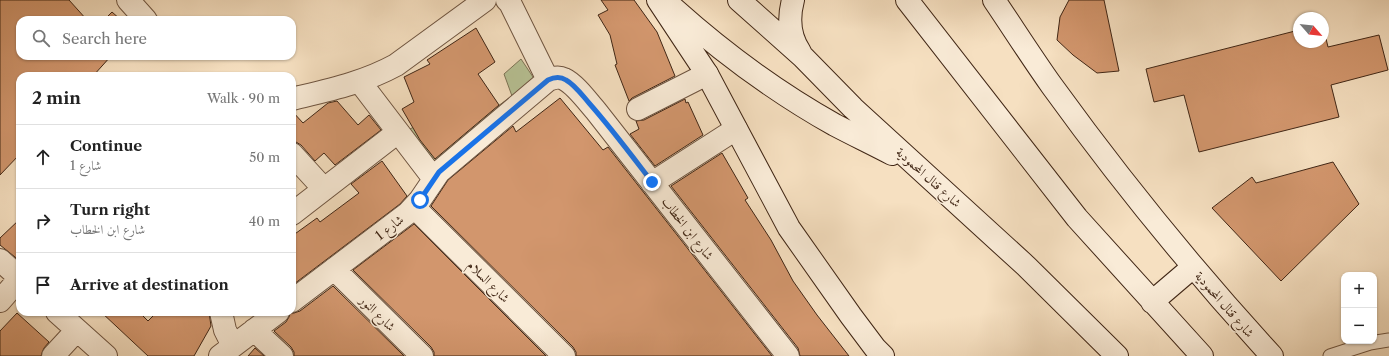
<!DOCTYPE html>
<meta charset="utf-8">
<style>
:root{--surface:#fff;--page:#f6f6f6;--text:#222;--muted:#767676;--line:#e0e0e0}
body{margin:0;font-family:"Libre Caslon Text",Amiri,serif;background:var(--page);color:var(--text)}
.controls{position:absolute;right:12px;bottom:12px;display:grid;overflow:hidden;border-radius:8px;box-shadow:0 1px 3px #0004}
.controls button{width:36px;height:36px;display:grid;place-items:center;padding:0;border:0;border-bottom:1px solid var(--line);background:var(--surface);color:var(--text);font:20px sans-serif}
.compass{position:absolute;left:1293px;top:12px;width:36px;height:36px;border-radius:50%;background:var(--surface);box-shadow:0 1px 3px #0004;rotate:118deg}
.stop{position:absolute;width:12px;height:12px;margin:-9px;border:3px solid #1a73e8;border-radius:50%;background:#fff}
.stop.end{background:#1a73e8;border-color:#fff;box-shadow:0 1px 4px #0008}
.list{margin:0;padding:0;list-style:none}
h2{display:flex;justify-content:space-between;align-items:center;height:52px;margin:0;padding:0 16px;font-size:17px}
h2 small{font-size:13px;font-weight:400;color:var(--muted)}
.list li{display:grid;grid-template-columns:26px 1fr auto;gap:12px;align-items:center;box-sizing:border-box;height:64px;padding:0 16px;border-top:1px solid var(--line)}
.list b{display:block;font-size:15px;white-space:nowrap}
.list p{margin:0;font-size:13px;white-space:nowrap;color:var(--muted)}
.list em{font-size:13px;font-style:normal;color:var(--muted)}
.icon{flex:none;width:22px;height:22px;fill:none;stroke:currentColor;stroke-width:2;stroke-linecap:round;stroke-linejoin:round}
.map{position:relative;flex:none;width:1389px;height:356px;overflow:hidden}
.search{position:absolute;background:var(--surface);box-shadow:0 1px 3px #0004;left:16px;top:16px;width:280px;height:44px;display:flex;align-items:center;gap:10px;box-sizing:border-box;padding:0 14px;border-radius:12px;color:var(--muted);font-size:15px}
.panel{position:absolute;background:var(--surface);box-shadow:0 1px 3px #0004;left:16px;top:72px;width:280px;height:244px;border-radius:12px}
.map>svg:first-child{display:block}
.green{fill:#b8c396;stroke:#7c7456}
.building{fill:#d2966d;stroke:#402615}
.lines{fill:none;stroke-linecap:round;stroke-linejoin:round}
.lane-casing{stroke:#6e5440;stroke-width:15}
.street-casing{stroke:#6e5440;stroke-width:24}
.secondary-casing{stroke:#402615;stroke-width:24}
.lane{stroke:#f9ebd7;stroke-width:13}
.street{stroke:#f9ebd7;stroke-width:22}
.secondary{stroke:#f9ebd7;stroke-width:22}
.route{stroke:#1a73e8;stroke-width:5}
.labels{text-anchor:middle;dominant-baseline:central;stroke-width:3;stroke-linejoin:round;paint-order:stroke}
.street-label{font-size:13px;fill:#402615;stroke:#f9ebd7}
</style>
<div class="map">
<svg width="1389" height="356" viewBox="0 0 1389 356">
<rect width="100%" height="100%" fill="#f6e0c1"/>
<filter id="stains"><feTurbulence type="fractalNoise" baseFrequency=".005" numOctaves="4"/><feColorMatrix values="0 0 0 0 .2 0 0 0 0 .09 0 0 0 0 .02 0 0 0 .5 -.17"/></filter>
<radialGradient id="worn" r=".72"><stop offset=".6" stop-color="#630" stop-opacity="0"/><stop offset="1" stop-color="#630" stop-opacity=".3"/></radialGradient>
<path class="green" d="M521 59 537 83 433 169 405 131 419 125 438 149 512 96 504 74Z"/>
<path class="building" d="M0 0H69L87 20H20V56H111L93 76H20V154L0 175Z
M601 0H634L657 32 675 76 632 98 629 101 615 65 617 64 610 35 598 15 608 10Z
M1069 0H1104L1119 71 1097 73 1073 55 1057 40 1060 17Z
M112 12 121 20H104Z
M1323 26 1328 47 1379 35 1388 70 1331 85 1339 117 1199 152 1184 95 1154 102 1146 69 1299 30V42H1323Z
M476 28 495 62 478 74 499 105 435 159 420 140 402 109 414 102 404 77 430 64 427 60Z
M560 98 603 150 608 147 772 356H576V352L573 347 431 206 448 180 513 126 516 132Z
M685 99 686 103 688 102 703 135 655 166 630 134 639 129 636 121 644 120Z
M337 101 358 125 369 115 381 130 335 165 324 153 315 161 301 145 296 142H292V111L303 123 328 103Z
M722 153 748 198 745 200 771 240 793 281 817 315 849 356H800L798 348 671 186Z
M382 161 407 196 400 204 294 284 292 282V236L317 218 320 222 359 193 351 184Z
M1333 162 1359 204 1281 281 1212 208 1252 177 1256 183Z
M20 219V261L0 245V238Z
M414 224 546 356H434V352L431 347 353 270Z
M333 286 404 356H294V352L291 347 274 331 286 322 289 317 290 313H294L300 311Z
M101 312H139L148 321 157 312H209L211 326 194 356H148Z
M17 313 49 342 44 348 41 356H0V331Z
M255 348 264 356H248Z"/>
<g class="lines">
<g class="lane-casing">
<path id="lane" d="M1330 356 1370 343 1389 340"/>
</g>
<g class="street-casing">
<path id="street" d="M128 0 146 20
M507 0 510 3 548 80
M360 82 434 179
M292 99C329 90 363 83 396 65L485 0
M638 109 707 74
M292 154 324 189
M652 183 736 129
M414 207 564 356
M292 214 398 132
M0 260 20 278
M334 269 422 356
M0 301 20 278
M292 301 408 213 420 200 439 172 548 80C553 78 558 76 564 79 575 84 588 102 596 111L788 356
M57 312 106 356
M221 312 225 330 233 346
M254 330 282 356
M53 356 77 330
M220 356 278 312"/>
</g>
<g class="secondary-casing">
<path id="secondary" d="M658 0 707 74 789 228 851 316 875 348 883 356
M739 0 803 57 853 108 1026 266 1117 356
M793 0C788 19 789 36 800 52
M907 0 1077 218 1202 356
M994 0C1013 28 1032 58 1052 86 1120 180 1193 270 1272 356
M672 7C722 52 776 92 835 125 854 135 873 144 892 154
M1152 302 1193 267"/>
</g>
<use href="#lane" class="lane"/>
<use href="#street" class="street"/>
<use href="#secondary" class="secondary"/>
</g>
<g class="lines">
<path class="route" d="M420 200 439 172 548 80C554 77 560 76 566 80 575 85 582 95 589 103 612 129 632 156 652 182"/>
</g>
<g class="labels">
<g class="street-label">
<text transform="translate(929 177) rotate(42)">شارع قنال المحمودية</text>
<text transform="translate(389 227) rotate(-38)">شارع 1</text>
<text transform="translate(688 228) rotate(52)">شارع ابن الخطاب</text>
<text transform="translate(489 281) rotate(45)">شارع السلام</text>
<text transform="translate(1225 304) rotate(49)">شارع قنال المحمودية</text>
<text transform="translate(378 313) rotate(45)">شارع النور</text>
</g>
</g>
<rect width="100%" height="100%" filter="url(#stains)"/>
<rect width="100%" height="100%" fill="url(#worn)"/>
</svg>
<div class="controls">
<button>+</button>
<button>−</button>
</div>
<svg class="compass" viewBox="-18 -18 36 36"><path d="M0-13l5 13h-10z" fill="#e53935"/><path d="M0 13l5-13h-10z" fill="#767676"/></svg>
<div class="stop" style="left:420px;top:200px"></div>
<div class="stop end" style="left:652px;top:182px"></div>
<div class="search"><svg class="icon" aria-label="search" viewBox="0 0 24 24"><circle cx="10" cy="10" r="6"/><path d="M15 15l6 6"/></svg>Search here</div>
<section class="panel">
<h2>2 min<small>Walk · 90 m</small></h2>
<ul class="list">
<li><svg class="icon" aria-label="ahead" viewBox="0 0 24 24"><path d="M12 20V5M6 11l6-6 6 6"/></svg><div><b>Continue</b><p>شارع 1</p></div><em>50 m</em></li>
<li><svg class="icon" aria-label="right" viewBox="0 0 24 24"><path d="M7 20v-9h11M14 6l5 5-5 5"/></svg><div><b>Turn right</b><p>شارع ابن الخطاب</p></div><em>40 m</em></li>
<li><svg class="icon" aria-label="arrive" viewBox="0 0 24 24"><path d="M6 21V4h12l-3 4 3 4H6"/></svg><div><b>Arrive at destination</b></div></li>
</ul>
</section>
</div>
